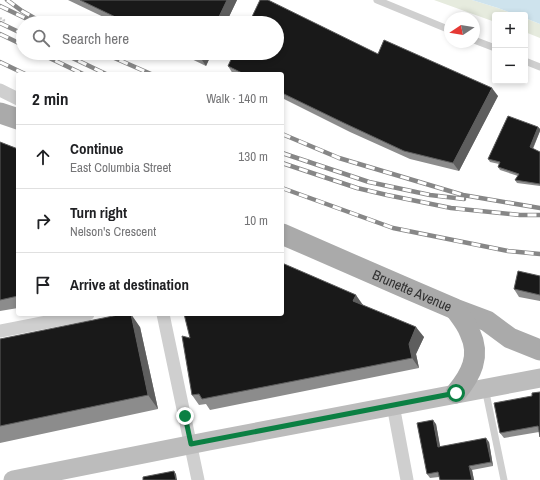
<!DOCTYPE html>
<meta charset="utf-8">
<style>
:root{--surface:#fff;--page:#f2f2f2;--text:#202124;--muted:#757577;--line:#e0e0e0}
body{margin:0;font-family:"Archivo Narrow",sans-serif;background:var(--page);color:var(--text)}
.controls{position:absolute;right:12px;top:12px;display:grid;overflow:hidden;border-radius:4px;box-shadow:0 2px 6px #0003}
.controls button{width:36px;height:36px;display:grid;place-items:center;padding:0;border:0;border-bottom:1px solid var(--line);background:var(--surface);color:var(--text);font:20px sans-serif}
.compass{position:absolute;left:444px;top:12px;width:36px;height:36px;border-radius:50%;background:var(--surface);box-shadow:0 2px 6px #0003;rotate:258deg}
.stop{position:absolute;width:12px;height:12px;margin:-9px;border:3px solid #0b8043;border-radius:50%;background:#fff}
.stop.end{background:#0b8043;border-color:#fff;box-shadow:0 1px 4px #0008}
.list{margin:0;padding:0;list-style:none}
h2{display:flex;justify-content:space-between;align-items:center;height:52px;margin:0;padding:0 16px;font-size:17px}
h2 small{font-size:13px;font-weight:400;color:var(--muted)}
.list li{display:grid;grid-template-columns:26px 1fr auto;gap:12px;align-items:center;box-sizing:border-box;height:64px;padding:0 16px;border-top:1px solid var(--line)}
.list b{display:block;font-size:15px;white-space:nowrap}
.list p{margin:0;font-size:13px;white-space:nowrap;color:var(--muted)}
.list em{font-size:13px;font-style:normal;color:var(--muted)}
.icon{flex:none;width:22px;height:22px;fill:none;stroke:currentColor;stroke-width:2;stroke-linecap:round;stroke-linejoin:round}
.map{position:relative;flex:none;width:540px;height:480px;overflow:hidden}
.search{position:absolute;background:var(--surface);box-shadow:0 2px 6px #0003;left:16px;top:16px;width:268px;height:44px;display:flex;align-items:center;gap:10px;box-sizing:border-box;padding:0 14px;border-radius:22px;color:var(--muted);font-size:15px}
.panel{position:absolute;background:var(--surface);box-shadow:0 2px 6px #0003;left:16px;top:72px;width:268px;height:244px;border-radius:4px}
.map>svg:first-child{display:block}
.green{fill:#e6ebde}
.water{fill:#cee3ed}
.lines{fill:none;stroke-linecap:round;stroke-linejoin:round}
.path{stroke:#ccc;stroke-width:2.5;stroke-dasharray:2 2;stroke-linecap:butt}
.lane{stroke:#cfcfcf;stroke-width:7}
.street{stroke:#cfcfcf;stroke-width:13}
.secondary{stroke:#bcbcbc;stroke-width:19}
.primary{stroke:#aaa;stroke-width:21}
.rail-casing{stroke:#878787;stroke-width:4.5}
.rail{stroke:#fff;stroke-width:3;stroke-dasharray:9;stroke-linecap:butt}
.wall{fill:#8c8c8c}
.shaded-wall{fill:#5e5e5e}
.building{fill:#191919;stroke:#5e5e5e}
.route{stroke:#0b8043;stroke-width:5}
.labels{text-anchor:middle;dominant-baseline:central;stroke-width:4;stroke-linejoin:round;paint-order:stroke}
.street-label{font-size:14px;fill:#323232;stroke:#fff}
</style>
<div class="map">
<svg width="540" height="480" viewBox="0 0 540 480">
<rect width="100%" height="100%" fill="#fff"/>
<path class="green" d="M434 0H472L498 8 517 15H495V22Z
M525 18 540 24V38L525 32Z"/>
<path class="water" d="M472 0H540V24L525 18V15H517L498 8Z"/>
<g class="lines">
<path class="path" d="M0 18 4 20 2 23 0 21"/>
<path class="lane" d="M377 0 450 30
M474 40 495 48
M525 61 540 67
M485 388 504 480"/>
<path class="street" d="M0 90 18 99
M163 314 198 480
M0 331 88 314
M393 405 407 480"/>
<path class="secondary" d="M13 480 209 441 540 378"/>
<g class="primary">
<path d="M0 113 18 119"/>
<path id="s1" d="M282 234 406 288 455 309 487 321 510 338 540 350"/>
<path d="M455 309C460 316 467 324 470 333 481 356 471 375 456 393"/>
</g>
<g class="rail-casing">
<path id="rail" d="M7 0 22 11 43 23
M0 6 27 19
M0 23 23 34
M0 34 23 45
M39 53 83 74
M62 53 106 74
M103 53 151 74
M0 62 25 74
M282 134 339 158 463 195 540 208
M282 153 369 182 430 195 464 199
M282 163 357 188 387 195 451 208 520 215H540
M282 188 393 228 508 251 540 254"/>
</g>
<use href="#rail" class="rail"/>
</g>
<path class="wall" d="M68 0H237L226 23H116Z
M179 53H212L206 66Z
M378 54 498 96 459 171 410 159 350 132 282 98V74H233L228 66Z
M538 127 540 129V131L533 149 540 152V186L517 183 515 180 518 176 500 170 498 167 499 164 490 162 488 159Z
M0 142 18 149V308L0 311Z
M540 276V301L519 297 514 289Z
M362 305 424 337 416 354 419 368 210 410 206 404 199 405 192 395 190 338Z
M140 327 158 409 0 443V339Z
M532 396 539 432 504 438 500 433Z
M436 424 440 447 489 442 493 466 472 470 474 480H440L439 477 430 478 427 474Z"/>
<path class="shaded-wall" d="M227 0H237L226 23H216Z
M202 53H212L206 66 200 57Z
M492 88 498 96 459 171 453 163Z
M538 127 540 129V131L532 150 530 147Z
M356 295 363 305 360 311 353 301Z
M131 314 140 327 158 409 148 395Z
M416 327 424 337 416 354 419 368 412 358 409 344Z
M433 420 436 424 441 451 438 447Z
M486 438 489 442 493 466 491 462Z
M469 466 472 470 474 480H472Z
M174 471 176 474 177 480H176Z"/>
<path class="building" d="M80 0H227L216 23H128Z
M260 0H268L378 54 384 40 492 88 453 163 404 151 344 123 282 93V74H244L228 66 234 53H277V23H249Z
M191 53H202L200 57Z
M508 116 538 127 530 147 540 152V184L515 180 519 174 498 167 500 162 488 159Z
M0 142 18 149V296L0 300Z
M282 263 356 295 353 301 416 327 409 344 412 358 202 399 199 394 192 395 182 336 190 338 184 314H282Z
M518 271 540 276V295L514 289Z
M123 314H131L148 395 0 426V339Z
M540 392V437L538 426 500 433 494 403 532 396V393Z
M433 420 438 447 486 438 491 462 469 466 472 480H440L438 472 427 474 417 423Z
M174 471 176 480H143V477Z"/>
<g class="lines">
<path class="route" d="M185 416 191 444 456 393"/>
</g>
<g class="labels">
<g class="street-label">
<text stroke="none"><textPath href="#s1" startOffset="142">Brunette Avenue</textPath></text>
</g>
</g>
</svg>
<div class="controls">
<button>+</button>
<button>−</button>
</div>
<svg class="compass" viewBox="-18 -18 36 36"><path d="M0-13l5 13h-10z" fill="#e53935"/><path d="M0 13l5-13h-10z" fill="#757577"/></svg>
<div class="stop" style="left:456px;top:393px"></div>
<div class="stop end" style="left:185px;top:416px"></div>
<div class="search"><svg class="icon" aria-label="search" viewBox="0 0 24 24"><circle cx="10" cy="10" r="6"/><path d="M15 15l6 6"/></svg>Search here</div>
<section class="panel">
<h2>2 min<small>Walk · 140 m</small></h2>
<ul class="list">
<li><svg class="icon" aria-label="ahead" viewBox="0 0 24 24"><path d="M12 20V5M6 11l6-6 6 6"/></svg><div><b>Continue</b><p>East Columbia Street</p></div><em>130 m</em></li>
<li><svg class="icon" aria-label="right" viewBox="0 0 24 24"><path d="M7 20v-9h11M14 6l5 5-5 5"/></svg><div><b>Turn right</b><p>Nelson's Crescent</p></div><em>10 m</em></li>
<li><svg class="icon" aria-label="arrive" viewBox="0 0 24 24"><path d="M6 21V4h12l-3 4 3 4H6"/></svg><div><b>Arrive at destination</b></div></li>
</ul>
</section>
</div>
